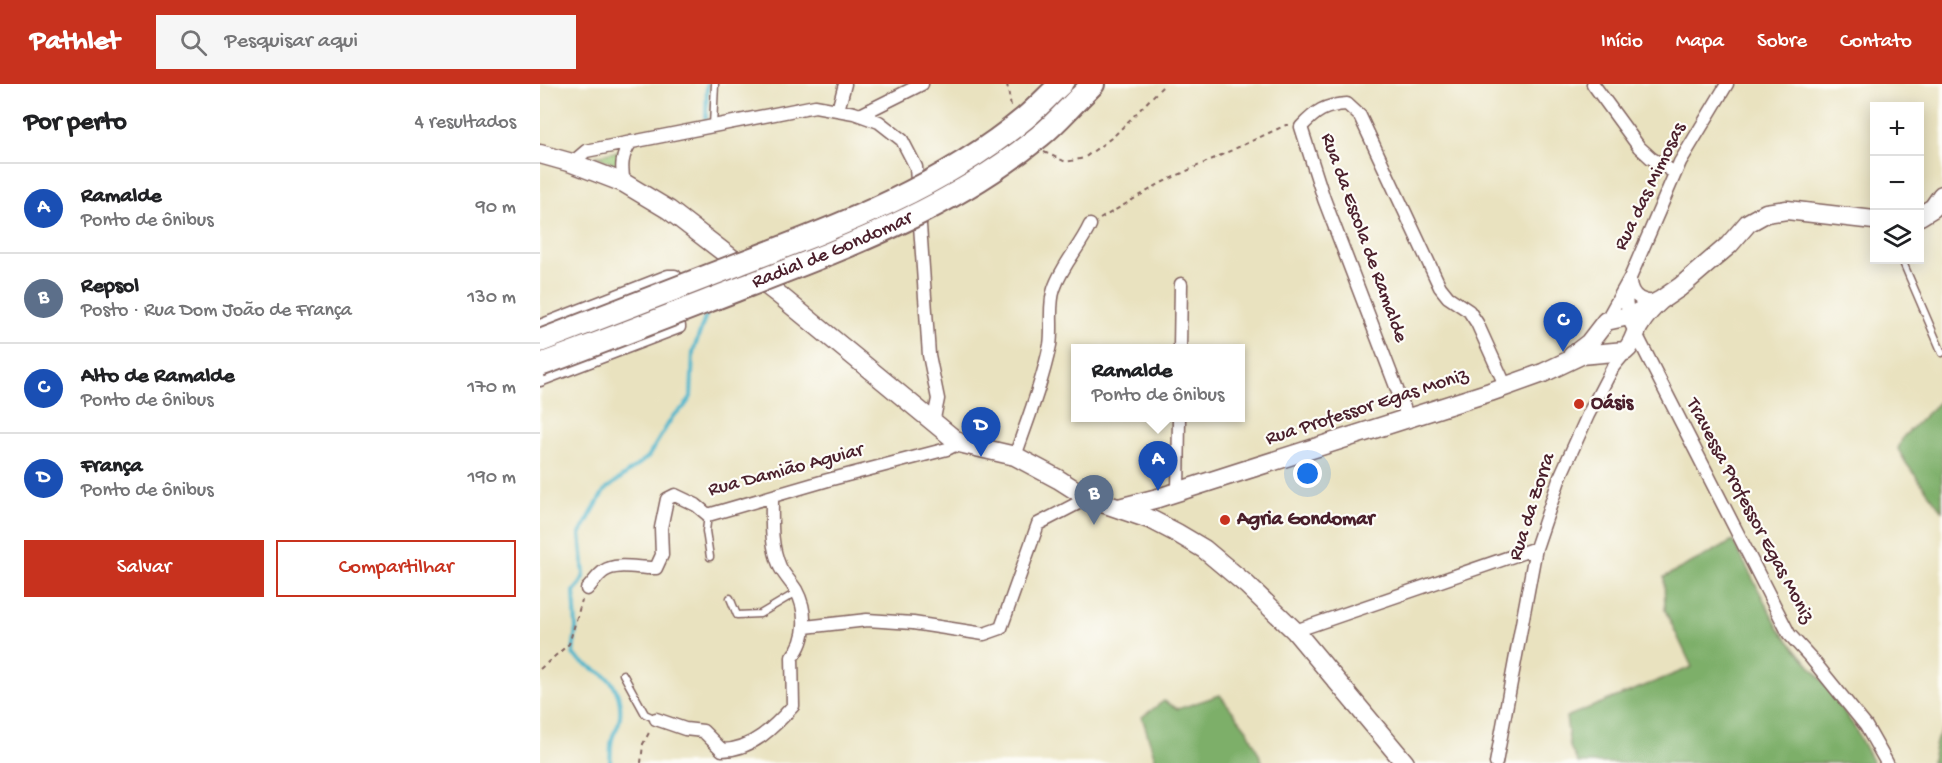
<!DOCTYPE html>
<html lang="pt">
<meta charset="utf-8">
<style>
:root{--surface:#fff;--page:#f6f6f6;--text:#202124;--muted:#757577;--line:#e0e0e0;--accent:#c8321e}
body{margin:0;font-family:"Gochi Hand",sans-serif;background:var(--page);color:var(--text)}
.controls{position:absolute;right:18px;top:18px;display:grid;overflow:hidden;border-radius:0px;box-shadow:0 3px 15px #0003}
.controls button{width:54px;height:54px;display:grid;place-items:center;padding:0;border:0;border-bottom:2px solid var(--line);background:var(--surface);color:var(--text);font:30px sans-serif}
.you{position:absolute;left:768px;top:390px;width:21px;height:21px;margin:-15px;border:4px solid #fff;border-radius:50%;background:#1a73e8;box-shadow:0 0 0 9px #1a73e833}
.badge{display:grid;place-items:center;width:39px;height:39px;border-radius:50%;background:var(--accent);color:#fff;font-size:20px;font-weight:700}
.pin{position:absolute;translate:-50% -50px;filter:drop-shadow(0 2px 3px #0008)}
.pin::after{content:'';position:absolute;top:32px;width:21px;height:18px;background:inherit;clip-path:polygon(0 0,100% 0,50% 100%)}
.popup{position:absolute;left:531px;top:260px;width:174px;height:78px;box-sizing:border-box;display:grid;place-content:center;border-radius:0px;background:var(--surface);filter:drop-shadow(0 2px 4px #0005);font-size:20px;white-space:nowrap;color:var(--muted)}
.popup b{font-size:22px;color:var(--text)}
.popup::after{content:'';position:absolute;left:50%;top:100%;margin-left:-12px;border:12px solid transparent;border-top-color:var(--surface)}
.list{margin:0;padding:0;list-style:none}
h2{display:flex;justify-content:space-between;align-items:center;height:78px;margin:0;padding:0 24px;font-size:26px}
h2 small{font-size:20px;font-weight:400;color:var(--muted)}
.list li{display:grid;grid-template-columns:39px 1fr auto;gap:18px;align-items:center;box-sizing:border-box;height:90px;padding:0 24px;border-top:2px solid var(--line)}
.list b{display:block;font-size:22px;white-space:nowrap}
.list p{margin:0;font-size:20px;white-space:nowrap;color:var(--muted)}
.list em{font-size:20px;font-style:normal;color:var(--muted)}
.actions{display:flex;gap:12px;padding:18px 24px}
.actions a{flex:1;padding:14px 0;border:2px solid var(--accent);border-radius:0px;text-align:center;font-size:21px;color:var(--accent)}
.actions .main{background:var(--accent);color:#fff}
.icon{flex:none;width:33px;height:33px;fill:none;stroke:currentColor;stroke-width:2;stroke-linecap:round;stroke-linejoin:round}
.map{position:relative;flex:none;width:1402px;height:679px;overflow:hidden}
header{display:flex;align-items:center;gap:36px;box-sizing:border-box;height:84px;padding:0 30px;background:var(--accent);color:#fff}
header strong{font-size:28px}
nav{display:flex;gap:33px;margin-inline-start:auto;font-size:21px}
.search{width:420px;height:54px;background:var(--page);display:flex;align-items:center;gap:15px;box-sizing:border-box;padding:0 21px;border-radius:0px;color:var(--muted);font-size:22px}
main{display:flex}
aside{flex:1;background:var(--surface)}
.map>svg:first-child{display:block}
.green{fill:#9ccb79;stroke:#737552;stroke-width:1.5}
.forest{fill:#7daf69;stroke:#64674a;stroke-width:1.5}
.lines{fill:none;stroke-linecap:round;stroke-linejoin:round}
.stream{stroke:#4db5cb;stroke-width:4}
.lane-casing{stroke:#82635f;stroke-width:9}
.street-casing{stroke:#82635f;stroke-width:15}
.secondary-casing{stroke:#82635f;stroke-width:21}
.highway-casing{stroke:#82635f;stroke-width:26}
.path{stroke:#82635f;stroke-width:2;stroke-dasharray:4.5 4.5;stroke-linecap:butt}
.lane{stroke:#fff;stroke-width:6}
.street{stroke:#fff;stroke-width:12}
.secondary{stroke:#fff;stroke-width:18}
.highway{stroke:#fff;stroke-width:22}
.highway-bridge-casing{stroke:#82635f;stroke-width:26;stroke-linecap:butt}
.highway-bridge{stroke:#fff;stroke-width:22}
.poi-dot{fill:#c8321e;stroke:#fdfcf7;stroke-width:2}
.labels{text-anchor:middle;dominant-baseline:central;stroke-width:4.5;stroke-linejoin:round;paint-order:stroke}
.street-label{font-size:20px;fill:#4a1f2b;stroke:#fdfcf7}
.poi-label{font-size:20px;font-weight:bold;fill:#4a1f2b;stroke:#fdfcf7;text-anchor:start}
</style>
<header>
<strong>Pathlet</strong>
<div class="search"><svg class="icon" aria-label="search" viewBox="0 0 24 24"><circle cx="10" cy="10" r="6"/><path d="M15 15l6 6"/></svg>Pesquisar aqui</div>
<nav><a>Início</a><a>Mapa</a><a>Sobre</a><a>Contato</a></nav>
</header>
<main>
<aside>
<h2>Por perto<small>4 resultados</small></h2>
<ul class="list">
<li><span class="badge" style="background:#1a4fb4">A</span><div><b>Ramalde</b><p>Ponto de ônibus</p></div><em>90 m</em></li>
<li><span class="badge" style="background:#5c6f8a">B</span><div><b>Repsol</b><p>Posto · Rua Dom João de França</p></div><em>130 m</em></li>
<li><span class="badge" style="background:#1a4fb4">C</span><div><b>Alto de Ramalde</b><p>Ponto de ônibus</p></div><em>170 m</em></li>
<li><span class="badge" style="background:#1a4fb4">D</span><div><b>França</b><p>Ponto de ônibus</p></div><em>190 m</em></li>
</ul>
<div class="actions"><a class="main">Salvar</a><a>Compartilhar</a></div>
</aside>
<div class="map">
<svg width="1402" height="679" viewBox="0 0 1402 679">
<rect width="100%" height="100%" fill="#fdfcf7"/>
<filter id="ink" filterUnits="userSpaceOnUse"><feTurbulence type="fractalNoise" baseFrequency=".0167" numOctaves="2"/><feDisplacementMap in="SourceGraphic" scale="12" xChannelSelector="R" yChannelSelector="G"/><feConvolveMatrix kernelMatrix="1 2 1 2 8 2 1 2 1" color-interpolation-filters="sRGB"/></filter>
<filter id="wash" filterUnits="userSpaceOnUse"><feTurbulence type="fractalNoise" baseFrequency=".008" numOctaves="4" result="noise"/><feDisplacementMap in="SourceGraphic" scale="24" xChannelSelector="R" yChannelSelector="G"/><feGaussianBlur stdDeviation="1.35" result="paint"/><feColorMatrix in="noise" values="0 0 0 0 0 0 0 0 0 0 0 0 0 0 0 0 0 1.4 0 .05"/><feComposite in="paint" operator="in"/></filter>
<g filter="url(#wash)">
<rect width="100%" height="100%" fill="#e9e2bf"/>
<path class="green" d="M80 67 77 81 56 72Z"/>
<path class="forest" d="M1402 315V427L1366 379 1358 365 1363 353Z
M1193 457 1239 545 1282 596 1313 641 1333 679H1038L1030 663 1026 633 1152 583 1125 526 1124 493Z
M680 611 708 647 723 679H614L616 677 602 633 624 617 638 625Z
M1402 646V679H1391L1397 655Z"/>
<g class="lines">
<path class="stream" d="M166 34 167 0
M70 679C71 671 70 663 72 655 73 649 78 644 79 638 83 621 78 601 64 591 53 583 42 581 33 570L36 544 34 507 41 499 44 491 40 450 64 407 108 373 133 332 144 323 151 313 153 268 166 231"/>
</g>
</g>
<g filter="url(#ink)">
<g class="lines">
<g class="lane-casing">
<path id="lane" d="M173 42 175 0
M1362 176 1402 269
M168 431 166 447 170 473
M190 514 197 531 220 530 257 508
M83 590 105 630 116 635"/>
</g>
<g class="street-casing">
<path id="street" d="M1053 0 1099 63 1111 74 1135 89
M298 26 305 0
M320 31 382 0
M32 79 46 67 275 22 314 29 339 38 362 56 376 83 389 271 398 315 393 339
M84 99C81 83 81 72 91 58
M1090 194 1086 215 1089 236 1249 550 1271 574 1326 642 1347 679
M1090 198C1092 214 1104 219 1118 217
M1065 239 1090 194 1140 78 1187 0
M0 242 128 192H135L136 209
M640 264 641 200
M0 296 139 243 137 226
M868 334 784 115 761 43C776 27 785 21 807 20L820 32 900 203 908 213 929 227 937 239 966 303
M475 372C488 335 502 299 510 261 513 243 508 222 514 205 522 181 540 163 550 141
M638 408 639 334
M47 505C52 500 58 491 64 487 77 478 100 485 116 484L122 471 121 444 127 415 135 411 156 421 168 431 288 396 407 365 419 359
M265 543 327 536 373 539 444 550 461 544 498 440 548 414
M755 547 996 464
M116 635 145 645 163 647 182 666C212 666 234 643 253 622L252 573C268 555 267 526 256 506 251 498 244 491 240 483 230 460 232 437 232 413
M956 679 996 464 1020 393 1048 331 1073 283 1088 265"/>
</g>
<g class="secondary-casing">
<path id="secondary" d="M0 70 32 79 84 99 129 126 238 210 419 359 475 372 518 395 548 414 612 436 637 449 664 465 707 501 755 547 865 679
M1380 132 1393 124 1402 111
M1032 272 1049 259 1066 237 1093 231 1121 216 1140 203 1189 161 1208 139 1226 129 1247 126 1334 136
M579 424 618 414 950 308 1003 289 1041 271 1085 267C1093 261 1094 251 1099 242 1105 232 1112 224 1121 216"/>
</g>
<g class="highway-casing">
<path id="highway" d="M539 14 553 0"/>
</g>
<path class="path" d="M467 0 471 23
M504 68 526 78 544 74 574 52 625 0
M560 135 621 99 746 41H751
M0 585 29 560 42 516
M101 679 103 660 111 645"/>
<use href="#lane" class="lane"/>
<use href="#street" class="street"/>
<use href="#secondary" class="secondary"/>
<use href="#highway" class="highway"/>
<g class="highway-bridge-casing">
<g id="highway-bridge">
<path d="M0 257C66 231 133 206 199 180 299 142 401 104 485 34 497 24 509 11 521 0"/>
<path id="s1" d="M0 281C70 255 139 228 209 201 310 162 414 123 500 52 514 41 526 27 539 14"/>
</g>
</g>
<use href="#highway-bridge" class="highway-bridge"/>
</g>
</g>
<g class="poi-dot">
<circle cx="1039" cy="320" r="6"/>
<circle cx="685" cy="436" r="6"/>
</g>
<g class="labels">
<g class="street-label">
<text transform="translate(1111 103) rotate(-64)">Rua das Mimosas</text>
<text transform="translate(823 154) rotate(70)">Rua da Escola de Ramalde</text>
<text stroke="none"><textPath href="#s1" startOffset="314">Radial de Gondomar</textPath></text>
<text transform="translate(827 324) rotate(-18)">Rua Professor Egas Moniz</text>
<text transform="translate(246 387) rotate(-15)">Rua Damião Aguiar</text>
<text transform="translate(993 423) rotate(-72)">Rua da Zorra</text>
<text transform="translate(1209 427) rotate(62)">Travessa Professor Egas Moniz</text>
</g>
<g class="poi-label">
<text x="1051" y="320">Oásis</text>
<text x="697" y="436">Agria Gondomar</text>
</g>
</g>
</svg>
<div class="controls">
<button>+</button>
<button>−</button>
<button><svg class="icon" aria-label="layers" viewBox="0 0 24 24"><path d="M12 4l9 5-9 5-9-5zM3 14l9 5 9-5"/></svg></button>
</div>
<div class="you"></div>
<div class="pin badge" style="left:618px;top:407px;background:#1a4fb4">A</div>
<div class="popup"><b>Ramalde</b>Ponto de ônibus</div>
<div class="pin badge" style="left:554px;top:441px;background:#5c6f8a">B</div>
<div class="pin badge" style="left:1023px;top:268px;background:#1a4fb4">C</div>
<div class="pin badge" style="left:441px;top:373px;background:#1a4fb4">D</div>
</div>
</main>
